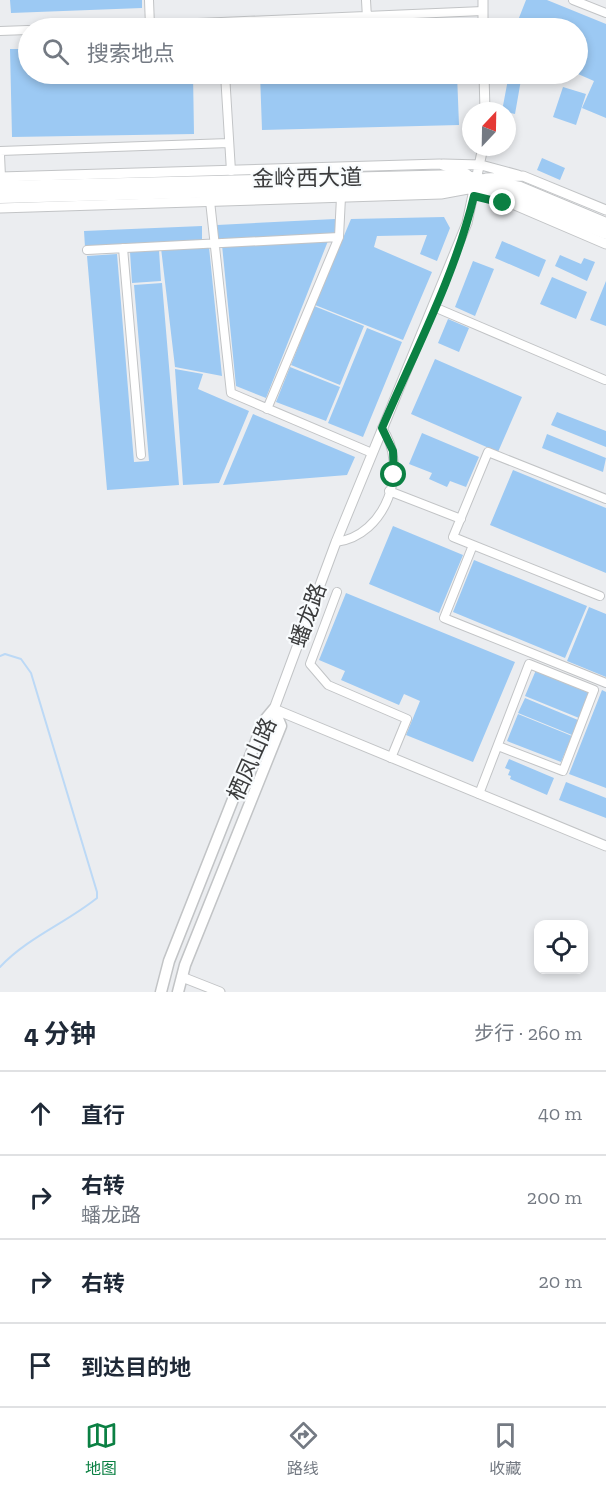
<!DOCTYPE html>
<html lang="zh">
<meta charset="utf-8">
<style>
:root{--surface:#fff;--page:#f6f6f7;--text:#1f2937;--muted:#747a83;--line:#e0e1e3;--accent:#0b8043}
body{margin:0;font-family:"Zilla Slab","Noto Sans SC",serif;background:var(--page);color:var(--text)}
.controls{position:absolute;right:18px;bottom:18px;display:grid;overflow:hidden;border-radius:12px;box-shadow:0 3px 9px #0003}
.controls button{width:54px;height:54px;display:grid;place-items:center;padding:0;border:0;border-bottom:2px solid var(--line);background:var(--surface);color:var(--text);font:30px sans-serif}
.compass{position:absolute;left:462px;top:102px;width:54px;height:54px;border-radius:50%;background:var(--surface);box-shadow:0 3px 9px #0003;rotate:22deg}
.stop{position:absolute;width:18px;height:18px;margin:-14px;border:4px solid #0b8043;border-radius:50%;background:#fff}
.stop.end{background:#0b8043;border-color:#fff;box-shadow:0 2px 6px #0008}
.list{margin:0;padding:0;list-style:none}
h2{display:flex;justify-content:space-between;align-items:center;height:78px;margin:0;padding:0 24px;font-size:26px}
h2 small{font-size:20px;font-weight:400;color:var(--muted)}
.list li{display:grid;grid-template-columns:39px 1fr auto;gap:18px;align-items:center;box-sizing:border-box;height:84px;padding:0 24px;border-top:2px solid var(--line)}
.list b{display:block;font-size:22px;white-space:nowrap}
.list p{margin:0;font-size:20px;white-space:nowrap;color:var(--muted)}
.list em{font-size:20px;font-style:normal;color:var(--muted)}
.icon{flex:none;width:33px;height:33px;fill:none;stroke:currentColor;stroke-width:2;stroke-linecap:round;stroke-linejoin:round}
.map{position:relative;flex:none;width:606px;height:992px;overflow:hidden}
.search{position:absolute;background:var(--surface);box-shadow:0 3px 9px #0003;left:18px;right:18px;top:18px;height:66px;display:flex;align-items:center;gap:15px;box-sizing:border-box;padding:0 21px;border-radius:33px;color:var(--muted);font-size:22px}
.sheet{height:414px;background:var(--surface)}
nav{display:flex;justify-content:space-around;align-items:center;box-sizing:border-box;height:84px;border-top:2px solid var(--line);background:var(--surface);font-size:16px;color:var(--muted)}
nav a{display:grid;justify-items:center;gap:3px}
nav .on{color:var(--accent)}
.map>svg:first-child{display:block}
.lines{fill:none;stroke-linecap:round;stroke-linejoin:round}
.stream{stroke:#bcd9f6;stroke-width:2}
.building{fill:#9cc9f3}
.minor-casing{stroke:#c2c4c6;stroke-width:10}
.tertiary-casing{stroke:#c2c4c6;stroke-width:11}
.secondary-casing{stroke:#c2c4c6;stroke-width:13}
.primary-casing{stroke:#c2c4c6;stroke-width:14}
.minor{stroke:#fff;stroke-width:8}
.tertiary{stroke:#fff;stroke-width:9}
.secondary{stroke:#fff;stroke-width:10}
.primary{stroke:#fff;stroke-width:12}
.route{stroke:#0b8043;stroke-width:8}
.labels{text-anchor:middle;dominant-baseline:central;stroke-width:4.5;stroke-linejoin:round;paint-order:stroke}
.street-label{font-size:22px;fill:#3a3b3c;stroke:#f8fbfd}
</style>
<div class="map">
<svg width="606" height="992" viewBox="0 0 606 992">
<rect width="100%" height="100%" fill="#ebedf0"/>
<g class="lines">
<path class="stream" d="M0 656 5 654 21 659 31 673 97 892V898C66 923 27 938 0 967"/>
</g>
<path class="building" d="M10 0H142V8L11 13Z
M526 0H547L606 24V118L582 108 594 81 578 74V28H515Z
M10 49H28V74H193L194 134 12 137Z
M260 74H457L459 125 262 130Z
M509 74H522L515 114 502 111Z
M563 87 586 94 576 125 553 117Z
M542 158 565 168 560 180 537 170Z
M444 217 450 228 437 261 420 254 427 235 377 236 374 247 432 272 403 340 315 305 351 219Z
M335 219 336 235 218 240 217 225Z
M202 226V242L85 247 84 231Z
M328 241 266 398 236 386 222 245Z
M502 241 546 260 539 277 495 258Z
M209 247 222 376 175 367 161 248Z
M159 250 161 281 132 283 130 252Z
M117 254 134 462 149 461 134 285 162 283 179 485 107 490 87 256Z
M560 255 581 264 584 258 595 262 587 281 555 266Z
M473 261 494 269 475 316 455 307Z
M552 277 587 292 576 319 540 304Z
M606 281V326L590 320Z
M314 306 364 326 340 385 291 365Z
M448 319 469 328 459 352 438 343Z
M367 328 402 342 363 437 328 423Z
M435 359 522 397 498 452 411 414Z
M290 367 340 387 326 421 276 402Z
M175 369 203 374 198 389 249 411 219 483 183 485Z
M557 412 606 431V447L551 425Z
M253 414 355 457 347 475 223 485Z
M422 433 479 457 466 487 450 481 447 487 429 479 432 473 409 464Z
M547 434 606 458 603 472 542 448Z
M513 470 606 508V573L490 525Z
M393 526 463 555 439 613 369 584Z
M474 560 587 606 565 658 453 612Z
M346 593 515 662 473 762 406 735 420 701 404 694 399 705 341 680 345 671 319 660Z
M589 607 606 614V677L567 661Z
M536 670 590 692 579 718 525 696Z
M602 690 606 692V788L569 774Z
M525 698 578 720 572 735 518 713Z
M518 714 572 736 561 762 507 741Z
M509 759 554 778 547 795 510 779 511 776 508 775 510 770 505 768Z
M566 782 606 798V818L559 800Z"/>
<g class="lines">
<g class="minor-casing">
<path id="minor" d="M149 0 150 26
M366 0 367 18
M573 0 606 13
M81 28 483 11
M0 31 28 30
M225 74 231 171
M0 151 229 143
M0 155 1 177
M210 201 231 393 372 453
M123 248 141 455
M87 250 339 237
M434 307 605 380
M267 409 339 237 341 197
M389 491 461 519
M336 542C386 536 410 468 382 428
M473 545 444 618 606 683
M337 592 310 664 328 685 407 719 391 758
M600 596 453 537 488 452 606 499
M479 794 529 664 594 690 563 771 498 746"/>
</g>
<g class="tertiary-casing">
<path id="tertiary" d="M483 0V28
M484 74 485 111
M483 147 467 223 336 542 274 709 606 846
M443 164 481 165 518 175
M0 177 440 164 467 174
M486 178 523 176 606 210
M489 194 606 244
M0 208 441 194 468 189
M182 977 220 992"/>
</g>
<g class="secondary-casing">
<path id="secondary" d="M161 992 169 961 264 721 274 709 281 726 185 965 178 992"/>
</g>
<g class="primary-casing">
<path id="primary" d="M0 187 461 176 520 188 606 224
M0 197 461 185 517 197 606 233"/>
</g>
<use href="#minor" class="minor"/>
<use href="#tertiary" class="tertiary"/>
<use href="#secondary" class="secondary"/>
<use href="#primary" class="primary"/>
</g>
<g class="lines">
<path class="route" d="M394 475 393 451 382 428C414 353 455 276 474 196L503 203"/>
</g>
<g class="labels">
<g class="street-label">
<text transform="translate(307 178) rotate(-1)">金岭西大道</text>
<text transform="translate(308 615) rotate(-70)">蟠龙路</text>
<text transform="translate(252 759) rotate(-66)">栖凤山路</text>
</g>
</g>
</svg>
<div class="controls">
<button><svg class="icon" aria-label="locate" viewBox="0 0 24 24"><circle cx="12" cy="12" r="6"/><path d="M12 2v4M12 18v4M2 12h4M18 12h4"/></svg></button>
</div>
<svg class="compass" viewBox="-18 -18 36 36"><path d="M0-13l5 13h-10z" fill="#e53935"/><path d="M0 13l5-13h-10z" fill="#747a83"/></svg>
<div class="stop" style="left:394px;top:475px"></div>
<div class="stop end" style="left:503px;top:203px"></div>
<div class="search"><svg class="icon" aria-label="search" viewBox="0 0 24 24"><circle cx="10" cy="10" r="6"/><path d="M15 15l6 6"/></svg>搜索地点</div>
</div>
<section class="sheet">
<h2>4 分钟<small>步行 · 260 m</small></h2>
<ul class="list">
<li><svg class="icon" aria-label="ahead" viewBox="0 0 24 24"><path d="M12 20V5M6 11l6-6 6 6"/></svg><div><b>直行</b></div><em>40 m</em></li>
<li><svg class="icon" aria-label="right" viewBox="0 0 24 24"><path d="M7 20v-9h11M14 6l5 5-5 5"/></svg><div><b>右转</b><p>蟠龙路</p></div><em>200 m</em></li>
<li><svg class="icon" aria-label="right" viewBox="0 0 24 24"><path d="M7 20v-9h11M14 6l5 5-5 5"/></svg><div><b>右转</b></div><em>20 m</em></li>
<li><svg class="icon" aria-label="arrive" viewBox="0 0 24 24"><path d="M6 21V4h12l-3 4 3 4H6"/></svg><div><b>到达目的地</b></div></li>
</ul>
</section>
<nav>
<a class="on"><svg class="icon" aria-label="map" viewBox="0 0 24 24"><path d="M3 6l6-2 6 2 6-2v14l-6 2-6-2-6 2zM9 4v14M15 6v14"/></svg>地图</a>
<a><svg class="icon" aria-label="directions" viewBox="0 0 24 24"><path d="M12 3l9 9-9 9-9-9zM9 14v-3h6M13 9l2 2-2 2"/></svg>路线</a>
<a><svg class="icon" aria-label="saved" viewBox="0 0 24 24"><path d="M7 4h10v16l-5-4-5 4z"/></svg>收藏</a>
</nav>
